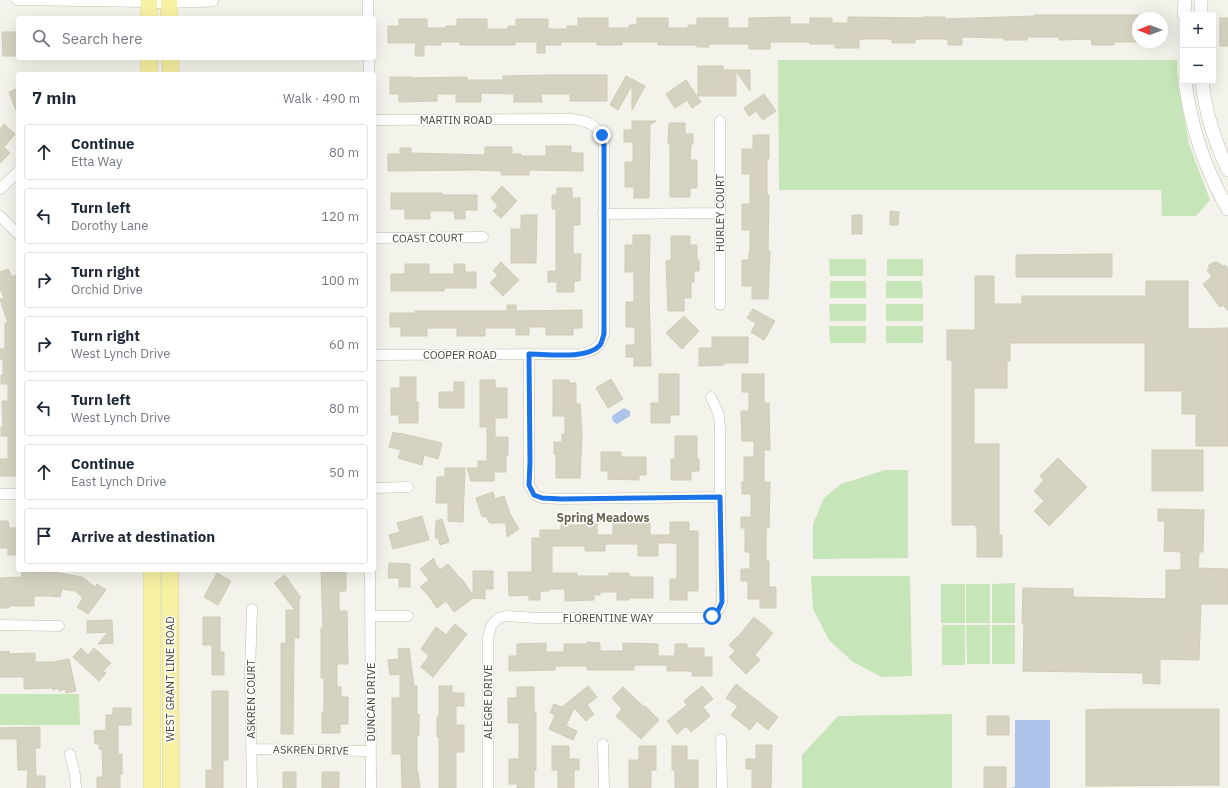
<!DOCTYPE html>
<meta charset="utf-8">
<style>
:root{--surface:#fff;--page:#f2f2f3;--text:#1f2937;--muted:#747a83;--line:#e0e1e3}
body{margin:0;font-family:"IBM Plex Sans",sans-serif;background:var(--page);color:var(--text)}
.controls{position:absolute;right:12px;top:12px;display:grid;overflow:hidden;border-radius:4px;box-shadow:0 4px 16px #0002}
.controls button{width:36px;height:36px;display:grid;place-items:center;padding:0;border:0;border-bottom:1px solid var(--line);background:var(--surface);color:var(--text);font:20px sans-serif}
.compass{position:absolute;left:1132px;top:12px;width:36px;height:36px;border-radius:50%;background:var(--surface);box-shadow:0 4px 16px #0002;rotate:270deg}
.stop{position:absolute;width:12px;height:12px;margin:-9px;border:3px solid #1a73e8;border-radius:50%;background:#fff}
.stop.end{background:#1a73e8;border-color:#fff;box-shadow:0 1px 4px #0008}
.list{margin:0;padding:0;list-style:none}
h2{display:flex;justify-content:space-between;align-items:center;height:52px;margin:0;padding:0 16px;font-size:17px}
h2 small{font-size:13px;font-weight:400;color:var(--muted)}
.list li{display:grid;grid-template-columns:26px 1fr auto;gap:12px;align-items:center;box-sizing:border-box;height:56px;margin:0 8px 8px;padding:0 8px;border:1px solid var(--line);border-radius:4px}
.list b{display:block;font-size:15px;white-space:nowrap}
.list p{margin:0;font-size:13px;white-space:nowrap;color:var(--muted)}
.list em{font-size:13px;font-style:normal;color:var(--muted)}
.icon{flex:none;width:22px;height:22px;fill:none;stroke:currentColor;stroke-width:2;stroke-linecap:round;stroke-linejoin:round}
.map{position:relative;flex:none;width:1228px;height:788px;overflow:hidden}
.search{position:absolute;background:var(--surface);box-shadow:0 4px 16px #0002;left:16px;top:16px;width:360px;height:44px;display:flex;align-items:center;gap:10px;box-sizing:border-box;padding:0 14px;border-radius:4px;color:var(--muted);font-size:15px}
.panel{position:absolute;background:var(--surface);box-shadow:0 4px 16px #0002;left:16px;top:72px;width:360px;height:500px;border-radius:4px}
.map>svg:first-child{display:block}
.green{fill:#c6e5b8}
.water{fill:#adc4eb}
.building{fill:#d5d2c1;stroke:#cfcbb5}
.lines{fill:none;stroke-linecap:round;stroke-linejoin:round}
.minor-casing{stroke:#bfbdae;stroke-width:11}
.tertiary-casing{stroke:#bfbdae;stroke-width:14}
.primary-casing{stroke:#dad373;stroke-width:17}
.minor{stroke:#fff;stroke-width:10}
.tertiary{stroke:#fff;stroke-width:13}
.primary{stroke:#f6f1a2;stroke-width:16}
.route{stroke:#1a73e8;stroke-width:5}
.labels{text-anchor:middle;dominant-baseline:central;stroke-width:3;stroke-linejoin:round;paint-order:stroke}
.street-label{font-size:11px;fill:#484539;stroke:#fff}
.neighbourhood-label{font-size:12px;font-weight:bold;fill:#6a6551;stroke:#fff}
</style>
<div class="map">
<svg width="1228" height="788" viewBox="0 0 1228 788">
<rect width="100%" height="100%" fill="#f4f3eb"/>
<path class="green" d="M778 60H1177L1178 87 1189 144 1210 200 1196 216H1162L1161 190H779Z
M829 259H866V276H830Z
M887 259H923V276H887Z
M830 281H866V298H830Z
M886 281H922L923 298H886Z
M829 304H866V321H830Z
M886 304H923V321H886Z
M829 326H866V343H830Z
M886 326H923V343H886Z
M885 470H908V558L813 559V524L824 498 841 484Z
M811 576H910L912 676 882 677 853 662 829 640 813 609Z
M1015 583V623H992V584Z
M941 584H965V623H941Z
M966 584H990V623H966Z
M942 625H965V665H942Z
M966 625H990V664H967Z
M992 625H1015V664H992Z
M0 694H79L80 725H0Z
M952 714V788H802V755L838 716Z"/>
<path class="water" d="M624 408 630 411V416L617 424C613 422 612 420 612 416Z
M1015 720H1050V788H1010L1015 787Z"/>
<path class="building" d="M1034 15H1138V42H1114V45H1092L1091 39 1059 40V37H1027V40H1004V38L962 37V45H948V39H915V43H892V39H859V48H835V44H810V42H770V49H749V44H709V47H697V45H658V42H622V45H597V42H561V45H545V53H537V42H515V45H460V42H441V45H424V56H415L416 43H388V26H399V19H427V28H446V26H457V19H487V29H508V26H516V19H548V29H567V26H578V18H608V28H629V25H637V18H668V28H688V25H697V18H728V28H749V18L790 17V24H810V18H832V23H848V17L923 18V17H945V19L1034 16Z
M1220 18H1228V46H1220Z
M2 32H18V56H3Z
M698 66H723V70H750V91L736 71V96H698Z
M551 75H607V101H570V94H541L542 102H514V94L481 93V102H456V94H437V101L399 102V94H390V77H411V78L467 77V80H503V76Z
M626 76 645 86 632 110V85L618 110 610 105Z
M686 80 701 102 692 108 687 100 675 108 666 94Z
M18 88V113H17L9 92Z
M764 94 776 111 763 120 756 111 749 116 744 108Z
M632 121H656L650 125 649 198H634V187H625V162H633V142H624V130H632Z
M669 123H685V134H693V144H691L690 160H697V188H690V197H670V144H668Z
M4 124 15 134 4 147 10 153 0 163V129Z
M753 135H769V159H767V195H769L768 251H770L768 299H752V286H742V260H749V251H750V230H742V204H750V174H742V149H753Z
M546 146H571V153H583V171L529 170V175H501V171L474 170 388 171V154H400V148H411V153L485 155V147H512V154H521V156H546Z
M502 186 517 201 501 218 493 211 498 206 491 198Z
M557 188H572V198H580V225H573V254H581L580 281H574V292H557V282H548V271H556V209H552V195H557Z
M391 193H442V195H477V210H465V219H455L454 211H430V219H405V209H391Z
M890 211 899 212 898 225H890Z
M521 215H537L536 263H511V229H521Z
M852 215H862V234H852Z
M633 235H650L649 291 651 366H634V357H626V345H635V327H626V302H634V272H625V245H633Z
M671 236H690V245H697V260H699V271H694V282H691V298H684V311H668L666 261 671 260Z
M1112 254V277H1016V255Z
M501 262 519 280 503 296 490 283 498 275 493 271Z
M1217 262 1223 266 1225 265 1228 269V311L1223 305 1220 307 1203 284 1212 277 1207 270 1210 268 1208 266 1212 263Z
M405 264H429V274H454V264H465V272H476V288H444V291H391V274H405Z
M8 269 12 277 18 274V476H0V459H8V436H1V427H3L2 401H8V384H1V375H3V359H0V349H5V323H8L0 299 4 298 0 289V272Z
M975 276H994V304H1022V296H1146V281H1188V329L1228 328V446H1196V414H1182V391H1145V343H1010V361H1007V388H974V444H999V535H1002V557H977V528H976V525H952V360H947V330H975Z
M507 305H516V311L582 310V328H573V335H546V327H529V335H516V328H485V336H457V328H427V336H401V327H390V313H415V311H507Z
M753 309 775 321 764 340 751 332 756 323 747 318Z
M684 316 699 331 682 349 666 333Z
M712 337H748V363H724V365L699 366V348H712Z
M659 374H679V415H670V423H651V403H659Z
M742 374H764V403H769L770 450H764V482H770L769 528H766V561H769V587H776V608H760V599H748V581H741V569H750V552H745V528H741V517H751V494H742V482H744V457H754V441H742L741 411H749V392H742Z
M400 377H416V402H418V423H399V415H391V388H400Z
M611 379 623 399 608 408 596 388Z
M480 380H495V388H507V418H495V437H508V455H506V472H494V481H471L467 468H478V461H487V427H480Z
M553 380H569V383H576V404H580L582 434 580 478H556V454H554V442H562V434H565V416H553Z
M454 382H464V408H439V392H454Z
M393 432 399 434V433L442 443 438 459 424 455 422 465 398 458 401 450 389 447Z
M675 436H697V459H699V471H691V480H671V459H675Z
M1152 450H1203V491H1152Z
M601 452H621V457H646V475H639V480L608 479V471H601Z
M1058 458 1087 487 1049 526 1034 511 1044 501 1034 491 1044 480 1040 476Z
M445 468H465L463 522 448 521V503H436L437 477H445Z
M493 492 495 499 504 496 510 514 519 529 507 537 506 523H490L485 516 482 517 476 498Z
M1158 509 1204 510 1203 552H1199L1198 568 1228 569V604H1201L1199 660 1160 659V684L1143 683V673L1023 671 1024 623H1022L1023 588 1073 589V597L1166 599V570H1181V552L1164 551 1165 521H1158Z
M422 516 429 540 393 549 389 535 400 532 397 523Z
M442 519 449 542 440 545 438 538H435L436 521Z
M0 521H8L9 528H17V555H8V548H0Z
M670 522H689V531H698V591H687V600H670V579H677V543H658V556H638V544H605V551H585V546H552V573H577V576H609V573H629V577H653V598H629V600H617V592H600V595H594V600L565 601V589H549V591H540V600H529V595L509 596 508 572H532V538H540V530H561V525H585V523H597V535H613V523H650V535H670Z
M434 558 435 563 440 570 448 564 460 578H461L473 595V571H493V589H485V599L473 598 454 612 446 601 437 608 428 595 420 587 429 580 420 569Z
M389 563 410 564V587H399V578H388Z
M33 570V572L48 571 82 577 95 587 97 584 106 590 88 614 77 607 83 598 75 591 62 589 60 597 50 596H34V606H9V608H0V578L22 577 21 571Z
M321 571H346V591H339V611H347L348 664H337V687H341V697H348V724H340V733H322V712H324V678H321V628H323Z
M217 573 231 581 218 605 204 597Z
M285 575 301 598 299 599V638H294L293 734H281V643H286V610H295L274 583Z
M203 617H220V652H224V675H212V645H203Z
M754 617 773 633 755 655 760 660 746 674 729 657 735 651 729 645 737 637V638Z
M112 620 113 643 98 644 108 632 87 633V621Z
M455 624 467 634 433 677 421 667 429 656 421 649 436 627 446 635Z
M587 642 600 643V651H623V643L658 644V656H675V644H687V648H704V657H712V676H692V671H667V665H634V670H587V666H555V670L509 671V656H517V644L546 643V652H564V644H587Z
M81 648 88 655 94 648 111 663 103 671 106 673 99 681 73 657Z
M409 648 414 686H417V714H419V735H417V772H418L420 788H402L401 754H392V698H400V674L390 675 388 660 399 659 398 649Z
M9 651V654L35 653V662H53L69 659 76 691 66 693 65 689 59 691V688L53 690 52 688 24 689V677H0V652Z
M736 684 778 717 768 730 757 721 750 730 731 715 738 706 726 698Z
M439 686H452V693H464V706H456V725H464V752H456V788H439V737H437V717H439Z
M588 686 597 697 587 705 594 714 586 721 574 708 566 726 577 731 573 740 549 729 555 715 550 713 554 704 562 707Z
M702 686 713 699 703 707 710 716 691 732 686 726 677 734 667 721 687 705 684 701Z
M517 687H534V712H536V770H534V788H517V784H509V759H519V723H508V698H517Z
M623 687 644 707 645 706 659 720 641 739 616 716 622 709 612 698Z
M212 691H228V760H223V788H206V770H212Z
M113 708H131V725H118V754H122V774H120V788H97V777H103L102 749H99V744H95L94 731 106 730V715H113Z
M1115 709H1219V785L1086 786V710Z
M987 716H1009V735H987Z
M40 727V748H35L36 776H45V788H27L28 770H18L17 739H0V728Z
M756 745H772L771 788H752V769H746V759H756Z
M552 746H569V759H579V770H574V788H558V770H552Z
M639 746H656V770H651V788H629V760H639Z
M672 746H687V760H698V788H675V770H672Z
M984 767H1006V788H984Z
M283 772H296V788H283Z
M322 772H339V788H322Z"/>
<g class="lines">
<g class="minor-casing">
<path id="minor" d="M17 0 149 2
M368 0V18
M369 58V74
M374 120 572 119C590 121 600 126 604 145V334C599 349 595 350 580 354L374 355
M720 121V305
M0 189 18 172
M603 214 719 213
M0 216 18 234
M374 238 483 237
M529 354V485L535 495 542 498 561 499 720 497
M374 488 408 487
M0 494H18
M370 570 371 788
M252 609 250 672 252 788
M371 616H408
M0 625 59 626
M721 739 722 788
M603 744 604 788
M251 749 370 751
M70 754 75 775 76 788
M488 788V638L491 626 498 618 506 616 537 618H703C714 615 719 613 722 602L720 497V429L719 415 711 397"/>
</g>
<g class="tertiary-casing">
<path id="tertiary" d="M1201 0V15
M149 2 212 0
M1184 15 1185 0
M1185 81C1191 128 1204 168 1228 209
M1202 81C1205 112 1215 142 1228 170"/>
</g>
<g class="primary-casing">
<path id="primary" d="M149 0V18
M169 0V18
M149 58V74
M170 58 171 74
M152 570V788
M170 570 171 788"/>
</g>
<use href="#minor" class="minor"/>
<use href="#tertiary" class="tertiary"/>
<use href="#primary" class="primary"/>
</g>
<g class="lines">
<path class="route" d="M602 135 604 145V334C603 337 602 342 600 345 588 360 546 354 529 354L530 462 529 485 534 495 542 498 561 499 720 497 722 602 717 613 712 616"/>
</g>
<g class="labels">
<g class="street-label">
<text x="456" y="120">MARTIN ROAD</text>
<text transform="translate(720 213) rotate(-90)">HURLEY COURT</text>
<text transform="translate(428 238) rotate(-1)">COAST COURT</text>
<text x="460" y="355">COOPER ROAD</text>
<text x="608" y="618">FLORENTINE WAY</text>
<text transform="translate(170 679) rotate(-90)">WEST GRANT LINE ROAD</text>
<text transform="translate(251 699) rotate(-90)">ASKREN COURT</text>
<text transform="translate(371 702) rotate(-90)">DUNCAN DRIVE</text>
<text transform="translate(488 702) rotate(-90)">ALEGRE DRIVE</text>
<text transform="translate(311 750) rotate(1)">ASKREN DRIVE</text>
</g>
<g class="neighbourhood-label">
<text x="603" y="517">Spring Meadows</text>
</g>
</g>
</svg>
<div class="controls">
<button>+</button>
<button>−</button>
</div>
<svg class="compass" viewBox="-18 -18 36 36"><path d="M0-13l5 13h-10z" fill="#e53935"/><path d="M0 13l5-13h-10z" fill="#747a83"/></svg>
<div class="stop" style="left:712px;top:616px"></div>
<div class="stop end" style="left:602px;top:135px"></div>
<div class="search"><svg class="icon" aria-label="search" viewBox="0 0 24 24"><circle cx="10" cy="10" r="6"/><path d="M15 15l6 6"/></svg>Search here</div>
<section class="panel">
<h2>7 min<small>Walk · 490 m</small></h2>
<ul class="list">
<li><svg class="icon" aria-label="ahead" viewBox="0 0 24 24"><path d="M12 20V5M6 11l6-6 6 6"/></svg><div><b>Continue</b><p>Etta Way</p></div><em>80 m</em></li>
<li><svg class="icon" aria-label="left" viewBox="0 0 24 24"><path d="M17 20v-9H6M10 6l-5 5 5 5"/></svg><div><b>Turn left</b><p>Dorothy Lane</p></div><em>120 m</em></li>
<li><svg class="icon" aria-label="right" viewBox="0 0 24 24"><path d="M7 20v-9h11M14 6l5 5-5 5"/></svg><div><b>Turn right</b><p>Orchid Drive</p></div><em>100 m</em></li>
<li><svg class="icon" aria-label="right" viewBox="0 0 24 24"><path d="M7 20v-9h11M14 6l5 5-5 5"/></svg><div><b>Turn right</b><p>West Lynch Drive</p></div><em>60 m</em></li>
<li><svg class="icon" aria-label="left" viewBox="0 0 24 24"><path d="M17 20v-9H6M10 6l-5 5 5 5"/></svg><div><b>Turn left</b><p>West Lynch Drive</p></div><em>80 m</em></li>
<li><svg class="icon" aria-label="ahead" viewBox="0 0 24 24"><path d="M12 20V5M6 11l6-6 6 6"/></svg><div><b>Continue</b><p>East Lynch Drive</p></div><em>50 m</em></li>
<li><svg class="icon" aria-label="arrive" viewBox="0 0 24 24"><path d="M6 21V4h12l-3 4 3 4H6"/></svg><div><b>Arrive at destination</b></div></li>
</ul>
</section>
</div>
